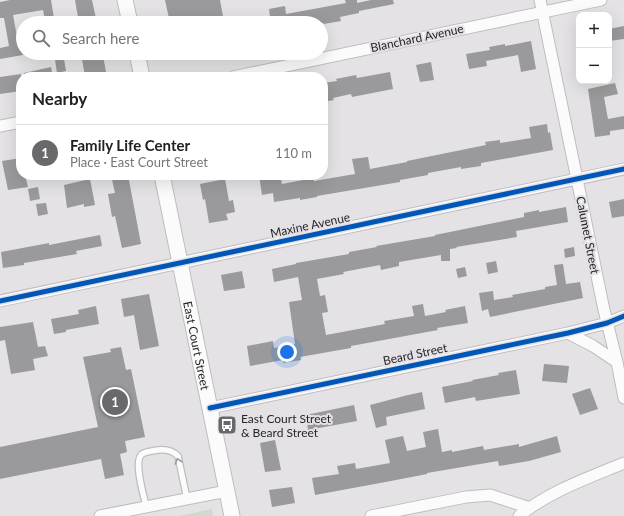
<!DOCTYPE html>
<meta charset="utf-8">
<style>
:root{--surface:#fff;--page:#f6f6f6;--text:#202124;--muted:#757577;--line:#e0e0e0;--accent:#69686a}
body{margin:0;font-family:Lato,sans-serif;background:var(--page);color:var(--text)}
.controls{position:absolute;right:12px;top:12px;display:grid;overflow:hidden;border-radius:8px;box-shadow:0 4px 16px #0002}
.controls button{width:36px;height:36px;display:grid;place-items:center;padding:0;border:0;border-bottom:1px solid var(--line);background:var(--surface);color:var(--text);font:20px sans-serif}
.you{position:absolute;left:287px;top:352px;width:14px;height:14px;margin:-10px;border:3px solid #fff;border-radius:50%;background:#1a73e8;box-shadow:0 0 0 6px #1a73e833}
.badge{display:grid;place-items:center;width:26px;height:26px;border-radius:50%;background:var(--accent);color:#fff;font-size:13px;font-weight:700}
.pin{position:absolute;translate:-50% -50%;border:2px solid #fff;box-shadow:0 1px 4px #0006}
.list{margin:0;padding:0;list-style:none}
h2{display:flex;justify-content:space-between;align-items:center;height:52px;margin:0;padding:0 16px;font-size:17px}
h2 small{font-size:13px;font-weight:400;color:var(--muted)}
.list li{display:grid;grid-template-columns:26px 1fr auto;gap:12px;align-items:center;box-sizing:border-box;height:56px;padding:0 16px;border-top:1px solid var(--line)}
.list b{display:block;font-size:15px;white-space:nowrap}
.list p{margin:0;font-size:13px;white-space:nowrap;color:var(--muted)}
.list em{font-size:13px;font-style:normal;color:var(--muted)}
.icon{flex:none;width:22px;height:22px;fill:none;stroke:currentColor;stroke-width:2;stroke-linecap:round;stroke-linejoin:round}
.map{position:relative;flex:none;width:624px;height:516px;overflow:hidden}
.search{position:absolute;background:var(--surface);box-shadow:0 4px 16px #0002;left:16px;top:16px;width:312px;height:44px;display:flex;align-items:center;gap:10px;box-sizing:border-box;padding:0 14px;border-radius:22px;color:var(--muted);font-size:15px}
.panel{position:absolute;background:var(--surface);box-shadow:0 4px 16px #0002;left:16px;top:72px;width:312px;height:108px;border-radius:16px}
.map>svg:first-child{display:block}
.green{fill:#cfd9cc}
.building{fill:#9a999b}
.lines{fill:none;stroke-linecap:round;stroke-linejoin:round}
.lane-casing{stroke:#bebdc0;stroke-width:8}
.street-casing{stroke:#bebdc0;stroke-width:13}
.secondary-casing{stroke:#bebdc0;stroke-width:17}
.lane{stroke:#fbfbfb;stroke-width:5.5}
.street{stroke:#fbfbfb;stroke-width:11}
.secondary{stroke:#fbfbfb;stroke-width:15}
.cycleway-casing{stroke:#e4e1e6;stroke-width:8}
.cycleway{stroke:#0057b8;stroke-width:5}
.oneway{stroke:#9c9b9c}
.labels{text-anchor:middle;dominant-baseline:central;stroke-width:4;stroke-linejoin:round;paint-order:stroke}
.street-label{font-size:12px;fill:#272628;stroke:#e4e1e6}
.poi-label{font-size:12px;fill:#272628;stroke:#e4e1e6;text-anchor:start}
</style>
<div class="map">
<svg width="624" height="516" viewBox="0 0 624 516">
<rect width="100%" height="100%" fill="#e4e2e5"/>
<path class="green" d="M212 509 213 516H179Z"/>
<path class="building" d="M10 0H51L54 18 45 20 43 10 13 15 18 42 23 41V55L0 59V48L9 46 4 18H0V2Z
M75 0H92L97 23H79Z
M165 0H220L223 16 189 22V23H170Z
M345 0H357V3L371 0H393L394 4 359 11V13L340 17 341 21 324 24 323 23H266L265 18 270 17 269 9 285 6 286 14 346 3Z
M624 26V39L609 41V29Z
M531 41 536 69 521 72 518 55 486 61 487 66 469 69 466 54 490 50 489 47 505 44V46Z
M54 53H63L66 71 57 73Z
M103 56 107 77H85L82 59Z
M431 62 434 80 420 82 416 65Z
M51 67 53 77H25L24 73Z
M390 72 393 89 352 97 351 94 333 98 334 100 323 102V83L337 81 336 79 356 75 357 78Z
M21 74V91L0 94V77Z
M615 83 618 94 604 97 608 119 624 116V129L610 131V135L595 137 588 89Z
M547 124 548 133 550 132 553 150 481 163V166L461 169V167L428 173V175L400 180V182L317 196V197L300 200V198L274 202 273 193 262 195 259 175H280L282 184 314 178V181L355 174 352 159 368 157 370 169 407 162V161L486 145 485 142 500 140V143L531 138 529 127Z
M21 158V175H25L28 187 8 190 2 161Z
M111 175H128L141 244 122 248 115 216 112 217 108 194 115 193Z
M90 179 95 205 84 207V204L67 208 64 185Z
M225 179 229 201 233 200 235 212 226 214 228 220 209 223 205 199 203 200 200 184Z
M38 187 40 199 30 201 28 189Z
M624 199V216L612 218 609 202Z
M46 203 48 214 38 216 36 204Z
M566 207 568 222 516 231 517 237 456 247 457 248 450 249V261H441V255L399 262V266L381 270 380 265 343 272 344 274 317 279 320 296 325 295 328 312 322 313 326 335 385 324 384 321 414 316 412 306 423 304 425 316 446 312 445 310 465 306 468 323 437 328 438 330 351 346V348L300 357 301 360 283 363V360L250 366 247 346 273 341 274 348 295 344 289 302 302 300 298 277 274 282 272 269 296 264V263L349 254V252L377 247 376 246 435 236V235L524 217V213L539 210V212Z
M100 235 102 246 76 251 77 254 24 263V265L3 268 1 252 49 243V245Z
M574 247 575 256 565 258 564 249Z
M496 261 498 272 488 274 486 263Z
M563 264 566 284 580 282 583 298 490 317 488 309 482 311 479 293 493 291 494 300 513 297 512 295 545 289V287L557 285 554 265Z
M465 267 467 276 458 278 456 269Z
M242 271 245 288 224 291 221 275Z
M149 294 159 346 140 350 134 315 124 317 121 299Z
M96 306 99 324 66 330V332L54 334 51 319 79 314 78 310Z
M33 322 38 347 45 346 48 356 33 359 35 370 11 374 5 340 0 341V327Z
M121 347 126 370 131 369 145 437 125 441 127 452 120 454 124 475 105 479 101 459 0 479V447L98 427 83 357 111 352 110 349Z
M544 364 569 366 567 383 542 381Z
M516 370 520 394 476 401 475 397 445 403 442 387 473 381 472 380 499 375 498 373Z
M590 388 598 409 580 415 572 394Z
M422 392 425 409 386 417 387 425 376 428 370 405 404 396Z
M354 405 357 421 308 430 306 415Z
M438 429 442 452 452 450V452L483 446 484 450 519 444V447L557 436 561 452 529 461 499 466 498 461 427 473V474L391 481 315 495 312 478 339 474 337 466 355 463 356 469 390 463 385 440 403 436 407 451 426 447 423 432Z
M275 440 281 470 265 472 260 443Z
M292 487 295 503 272 507 269 490Z"/>
<g class="lines">
<g class="lane-casing">
<path id="lane" d="M146 506C144 496 133 461 142 454 146 451 153 451 158 450 166 449 172 450 178 456L187 499"/>
</g>
<g class="street-casing">
<path id="street" d="M540 0 604 310 617 362 624 398
M233 77 601 0
M0 126 21 122
M0 301 624 169
M568 333 593 346 617 362
M210 408 568 333 607 323 624 316
M100 516 227 491
M371 516 466 497 490 495 530 508
M519 516C550 491 588 478 624 463"/>
</g>
<g class="secondary-casing">
<g id="secondary">
<path d="M125 0 130 23"/>
<path d="M137 53 142 77"/>
<path id="s1" d="M162 175 232 516"/>
</g>
</g>
<use href="#lane" class="lane"/>
<use href="#street" class="street"/>
<use href="#secondary" class="secondary"/>
<g class="cycleway-casing">
<path id="cycleway" d="M0 301 624 169
M210 408 568 333 607 323 624 316"/>
</g>
<use href="#cycleway" class="cycleway"/>
</g>
<defs><path id="oneway-chevron" d="M-2-3.5L2.5 0L-2 3.5" fill="none" stroke-width="1.6" stroke-linecap="round" stroke-linejoin="round"/></defs>
<use class="oneway" href="#oneway-chevron" transform="translate(178 461) rotate(-109)"/>
<defs>
<g id="bus-square" transform="scale(1)"><rect x="-9" y="-9" width="18" height="18" rx="4" fill="#69686a" stroke="#e4e1e6"/><path d="M-5-6H5V4H4V6H2V4H-2V6H-4V4H-5ZM-3.5-4V0h7V-4ZM-3.5 1.2v1.5H-2V1.2ZM2 1.2v1.5H3.5V1.2Z" fill="#fff"/></g>
</defs>
<g fill-rule="evenodd">
<use href="#bus-square" x="227" y="425"/>
</g>
<g class="labels">
<g class="street-label">
<text transform="translate(417 38) rotate(-12)">Blanchard Avenue</text>
<text transform="translate(310 225) rotate(-12)">Maxine Avenue</text>
<text transform="translate(588 235) rotate(79)">Calumet Street</text>
<text stroke="none"><textPath href="#s1" startOffset="174">East Court Street</textPath></text>
<text transform="translate(415 354) rotate(-12)">Beard Street</text>
</g>
<g class="poi-label">
<text x="241" y="418">East Court Street<tspan x="241" dy="14">&amp; Beard Street</tspan></text>
</g>
</g>
</svg>
<div class="controls">
<button>+</button>
<button>−</button>
</div>
<div class="you"></div>
<div class="pin badge" style="left:115px;top:402px">1</div>
<div class="search"><svg class="icon" aria-label="search" viewBox="0 0 24 24"><circle cx="10" cy="10" r="6"/><path d="M15 15l6 6"/></svg>Search here</div>
<section class="panel">
<h2>Nearby<small></small></h2>
<ul class="list">
<li><span class="badge">1</span><div><b>Family Life Center</b><p>Place · East Court Street</p></div><em>110 m</em></li>
</ul>
</section>
</div>
